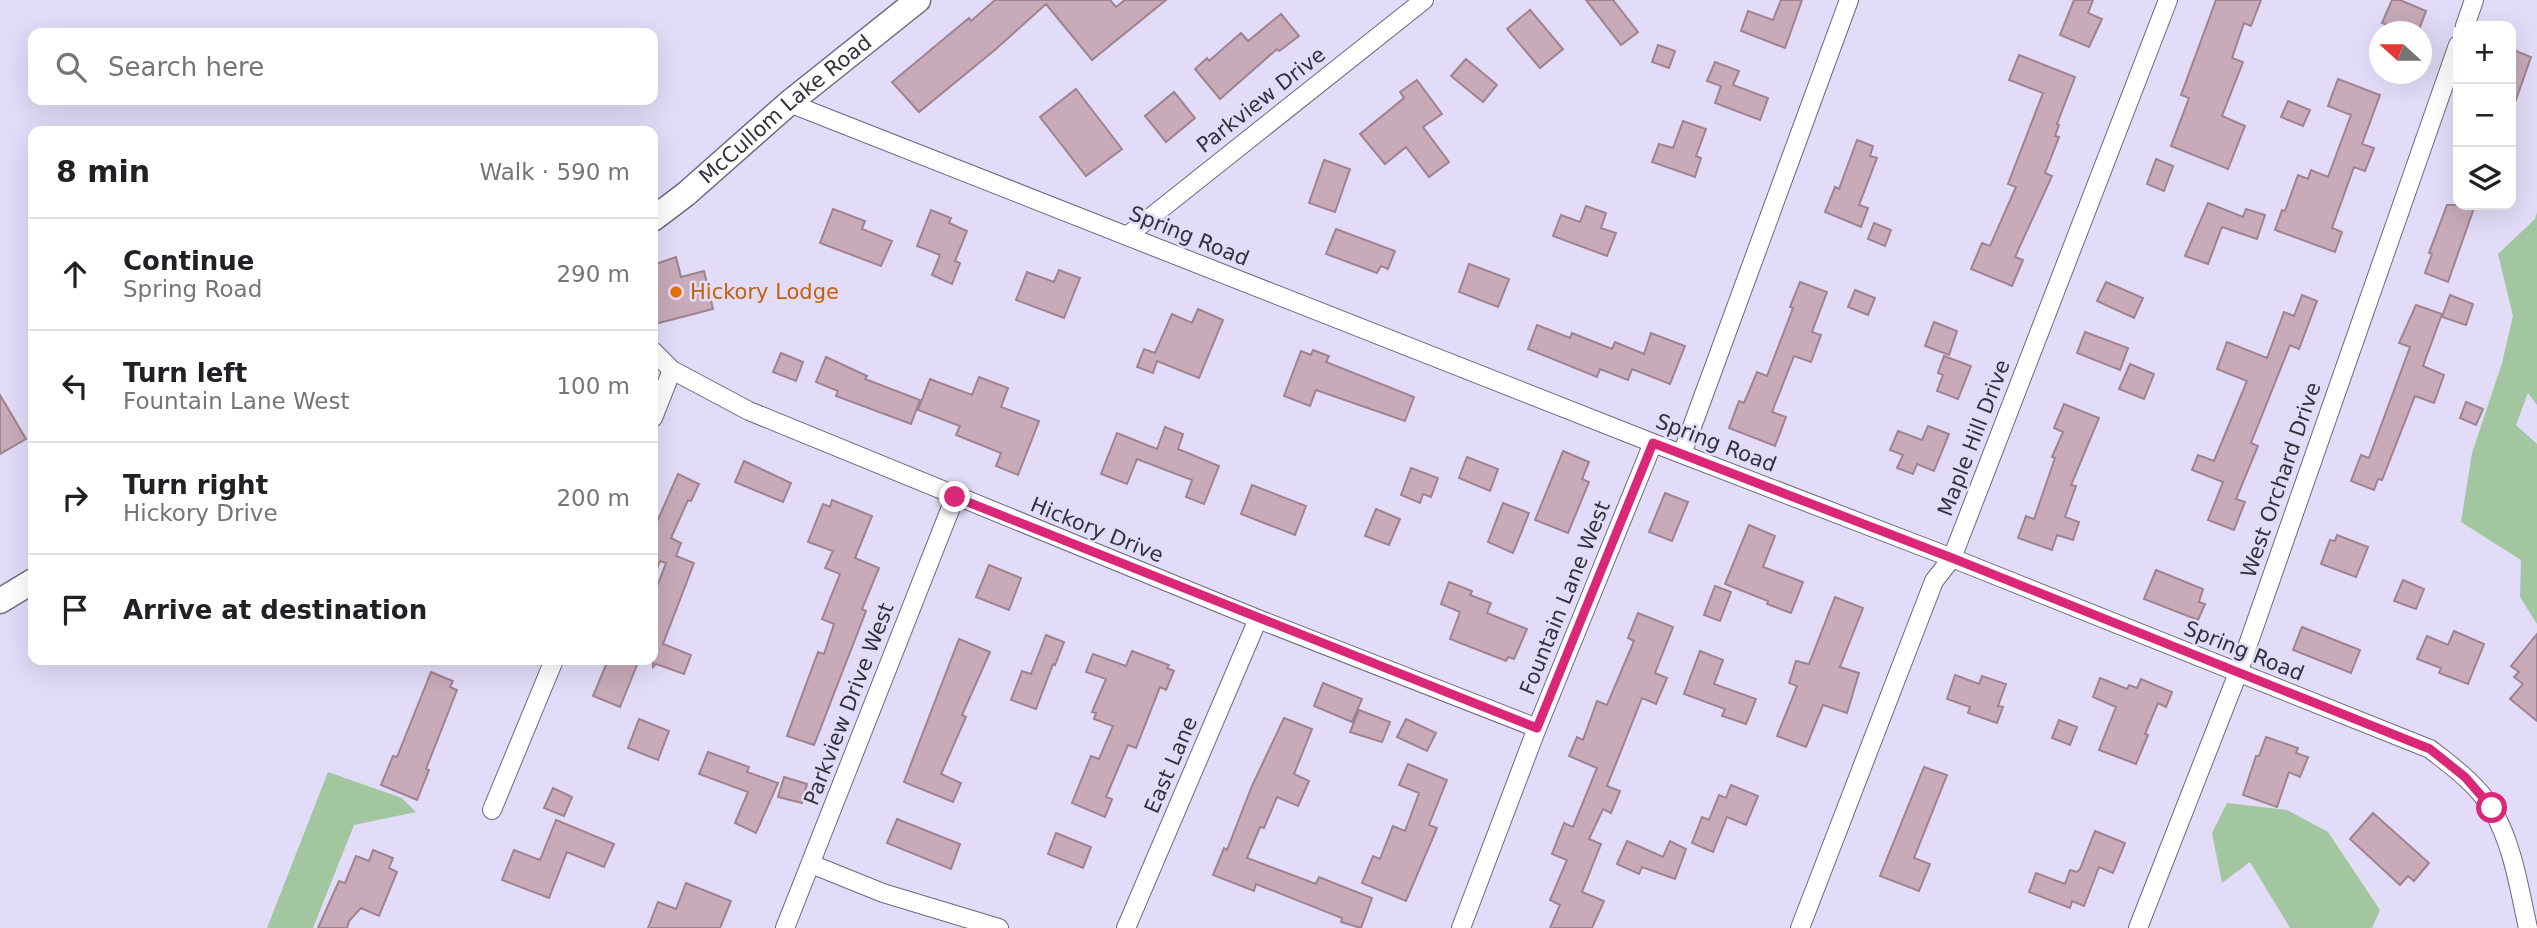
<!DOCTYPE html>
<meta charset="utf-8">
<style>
:root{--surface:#fff;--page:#f2f2f2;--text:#202124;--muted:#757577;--line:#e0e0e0}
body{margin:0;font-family:"DejaVu Sans",sans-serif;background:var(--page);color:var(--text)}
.controls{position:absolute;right:21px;top:21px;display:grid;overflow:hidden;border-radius:14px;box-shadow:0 7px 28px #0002}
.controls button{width:63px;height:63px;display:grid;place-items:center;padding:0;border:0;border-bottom:2px solid var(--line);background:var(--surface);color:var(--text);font:35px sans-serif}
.compass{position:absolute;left:2369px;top:21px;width:63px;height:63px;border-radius:50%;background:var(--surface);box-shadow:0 7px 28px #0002;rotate:291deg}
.stop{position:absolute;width:21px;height:21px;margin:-16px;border:5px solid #db2777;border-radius:50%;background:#fff}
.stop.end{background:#db2777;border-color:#fff;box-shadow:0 2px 7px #0008}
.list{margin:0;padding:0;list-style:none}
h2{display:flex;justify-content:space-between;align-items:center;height:91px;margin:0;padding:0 28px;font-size:30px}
h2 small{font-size:23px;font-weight:400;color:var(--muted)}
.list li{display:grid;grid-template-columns:46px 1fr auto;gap:21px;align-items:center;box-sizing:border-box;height:112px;padding:0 28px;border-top:2px solid var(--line)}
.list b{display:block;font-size:26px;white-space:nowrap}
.list p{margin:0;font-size:23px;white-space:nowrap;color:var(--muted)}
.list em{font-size:23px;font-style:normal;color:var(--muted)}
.icon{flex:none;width:38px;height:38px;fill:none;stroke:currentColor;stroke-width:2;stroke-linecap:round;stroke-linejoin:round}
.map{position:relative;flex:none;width:2537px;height:928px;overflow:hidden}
.search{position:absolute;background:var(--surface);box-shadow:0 7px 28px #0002;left:28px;top:28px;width:630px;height:77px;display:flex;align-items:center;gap:18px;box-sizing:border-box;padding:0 24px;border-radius:14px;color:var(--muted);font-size:26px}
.panel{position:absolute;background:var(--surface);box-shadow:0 7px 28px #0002;left:28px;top:126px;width:630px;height:539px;border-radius:14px}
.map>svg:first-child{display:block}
.green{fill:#a2c6a0}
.building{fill:#c8aab8;stroke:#9f8390;stroke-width:2}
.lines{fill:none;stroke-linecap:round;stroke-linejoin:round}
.street-casing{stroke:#6e6881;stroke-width:20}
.secondary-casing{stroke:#6e6881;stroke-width:27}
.street{stroke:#fff;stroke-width:18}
.secondary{stroke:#fff;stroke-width:24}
.route{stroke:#db2777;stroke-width:9}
.food-dot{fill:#e8710a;stroke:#e2dcf8;stroke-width:2.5}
.labels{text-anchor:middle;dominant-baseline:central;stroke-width:5;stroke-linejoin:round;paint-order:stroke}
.street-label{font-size:21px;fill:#33313c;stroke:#e2dcf8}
.food-label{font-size:21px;fill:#c56008;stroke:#e2dcf8;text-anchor:start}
</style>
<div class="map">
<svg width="2537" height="928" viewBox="0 0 2537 928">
<rect width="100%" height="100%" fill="#e2dcf8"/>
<path class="green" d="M2537 212V405L2528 393 2516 425 2537 444V624L2520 597 2521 560 2461 522 2472 453 2502 363 2513 316 2498 254 2535 219Z
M328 772 402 798 416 812 354 825 313 928H267Z
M2227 803 2287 810 2328 832 2380 910 2372 928H2290L2250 862 2222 883 2212 833Z"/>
<path class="building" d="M995 0H1110L1116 7 1125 0H1166L1092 60 1046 4 996 49 919 112 892 82 969 18 971 21Z
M1586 0H1613L1638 32 1621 45Z
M1781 0H1802L1785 48 1741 31 1748 11 1773 20Z
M2074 0H2093L2088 13 2102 19 2089 47 2060 35Z
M2216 0H2261L2251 26 2244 23 2232 58 2243 62 2222 116 2245 126 2228 169 2171 146 2189 98 2181 95Z
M2392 0H2400L2426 11 2418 32H2403L2382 23Z
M1530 10 1563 49 1540 68 1507 29Z
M1281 14 1299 36 1282 49 1279 51 1277 49 1220 99 1195 69 1207 58 1209 61 1241 33 1248 41Z
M1658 45 1675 51 1669 68 1652 62Z
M2511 49 2531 57 2513 108 2511 107Z
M2019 55 2075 77 2057 124 2059 125 2055 136 2059 137 2045 173 2052 176 2015 257 2023 260 2012 286 1971 269 1982 243 1990 246 2016 187 2008 184 2043 93 2009 80Z
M1466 59 1497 85 1483 102 1451 76Z
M1715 62 1739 71 1733 85 1768 98 1760 120 1715 103 1721 86 1707 81Z
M2338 79 2380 95 2362 144 2374 148 2365 171 2354 167 2332 228 2342 232 2335 252 2275 230 2282 210 2285 211 2298 175 2308 179 2311 170 2328 177 2351 115 2328 106Z
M1417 80 1442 114 1423 127 1449 162 1429 177 1406 147 1385 164 1360 134 1404 98 1400 92Z
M1076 89 1122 149 1086 176 1040 117Z
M1174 92 1195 118 1166 142 1145 116Z
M2288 101 2310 110 2303 126 2281 117Z
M1683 121 1706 129 1696 156 1701 158 1695 177 1652 162 1659 144 1673 148Z
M1857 140 1873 146 1870 156 1877 158 1859 205 1868 208 1861 227 1825 212 1835 187 1839 189Z
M2156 159 2173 166 2164 191 2147 184Z
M1324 160 1350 169 1335 212 1309 203Z
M2208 203 2243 217 2246 209 2265 215 2257 239 2222 227 2208 264 2185 256Z
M2447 205H2475L2448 282 2425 273 2432 254 2429 253Z
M1586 206 1606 213 1601 228 1616 233 1607 256 1553 236 1561 215 1580 222Z
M833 209 865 221 862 229 892 241 881 266 820 243Z
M931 210 951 218 949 223 967 231 955 261 960 263 952 284 932 275 940 255 917 246Z
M1874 223 1891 230 1885 246 1868 239Z
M1336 229 1395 251 1388 269 1381 266 1377 273 1326 254Z
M676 257 681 277 704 271 713 309 655 324 653 315V265Z
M1469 264 1509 279 1498 307 1459 292Z
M1059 270 1080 278 1064 318 1016 300 1027 272 1054 282Z
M1800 282 1827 292 1812 332 1821 335 1811 362 1794 356 1772 412 1786 417 1775 446 1729 428 1739 401 1744 403 1757 372 1767 376 1793 308 1790 307Z
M2106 282 2143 298 2134 318 2097 301Z
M1855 290 1875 298 1868 315 1848 307Z
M2302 295 2317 301 2299 349 2290 345 2251 443 2258 446 2236 499 2245 502 2234 530 2208 520 2223 482 2192 470 2198 455 2214 461 2247 381 2217 369 2227 342 2267 358 2284 312 2294 316Z
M2450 295 2473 304 2466 325 2442 317Z
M2416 305 2442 314 2423 366 2444 375 2434 403 2415 396 2382 480 2378 479 2374 490 2351 481 2361 455 2369 458 2410 347 2399 343Z
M1198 309 1223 320 1199 378 1157 361 1153 373 1137 367 1144 349 1155 353 1172 314 1192 323Z
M1934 322 1957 331 1949 355 1925 346Z
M1537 325 1570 338 1572 333 1612 349 1615 342 1644 354 1651 333 1685 346 1670 384 1632 369 1628 380 1600 369 1597 377 1528 349Z
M2085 332 2128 348 2120 370 2077 353Z
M1313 350 1329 356 1326 362 1414 397 1405 421 1316 390 1310 406 1284 396 1301 351 1311 355Z
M781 353 803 362 796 381 773 372Z
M1944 356 1971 366 1958 399 1937 391 1943 375 1938 373Z
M826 357 867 376 865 379 920 400 911 424 836 396 838 391 816 382Z
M2130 364 2154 374 2144 399 2119 389Z
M979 377 1008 388 1001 407 1039 421 1018 475 996 466 1001 453 956 435 960 426 918 410 930 379 972 395Z
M0 395 26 439 0 454Z
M2466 402 2483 409 2476 425 2460 418Z
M2064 404 2099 418 2071 485 2076 486 2065 517 2079 522 2073 540 2057 535 2052 550 2018 538 2026 516 2034 519 2055 458 2052 457 2063 432 2054 428Z
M1928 426 1949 434 1934 471 1917 464 1913 474 1897 468 1903 455 1890 450 1898 431 1922 440Z
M1165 427 1183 434 1178 449 1219 466 1204 504 1186 497 1192 480 1137 459 1127 484 1101 474 1117 433 1157 449Z
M1563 451 1589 462 1582 479 1589 482 1568 533 1535 520Z
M1467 457 1498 469 1490 491 1459 478Z
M744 461 791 483 783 502 735 482Z
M1411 468 1438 478 1431 497 1423 494 1420 503 1401 495Z
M678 474 699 484 691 501 688 500 671 538 681 543 676 556 694 563 663 644 691 655 684 674 656 664 653 667V597L666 563 660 561 653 578V531Z
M1252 485 1306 506 1295 535 1241 514Z
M1665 493 1688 502 1672 541 1649 532Z
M832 500 872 516 855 558 879 568 862 609 866 611 814 745 787 736 818 652 824 654 834 624 822 619 840 574 825 568 833 551 808 542 823 504 830 507Z
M1503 503 1529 513 1513 553 1488 542Z
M1376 509 1400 519 1389 545 1365 536Z
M1749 525 1775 536 1763 567 1803 582 1791 613 1767 604 1768 601 1725 584Z
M2337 535 2368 547 2356 577 2321 564 2330 540 2335 541Z
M989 565 1021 578 1009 610 976 597Z
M2156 570 2203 589 2199 602 2205 604 2198 620 2144 599Z
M2403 580 2424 589 2416 609 2394 601Z
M1449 582 1472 591 1470 595 1491 603 1487 613 1527 629 1514 659 1508 657 1506 661 1450 639 1460 612 1441 604Z
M1715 586 1731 592 1720 621 1704 615Z
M1835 597 1863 608 1840 667 1859 673 1847 713 1823 705 1806 747 1777 736 1797 686 1789 683 1796 661 1809 664Z
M1638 613 1673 627 1655 673 1667 678 1656 704 1642 698 1607 786 1620 791 1611 813 1603 809 1589 839 1601 844 1582 892 1604 901 1592 928H1550L1560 905 1550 900 1567 860 1552 854 1564 823 1573 827 1597 768 1569 756 1577 737 1583 740 1597 701 1607 705 1634 641 1628 638Z
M2302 627 2360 650 2351 673 2293 650Z
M2454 631 2484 644 2468 684 2439 673 2441 668 2417 659 2427 636 2448 645Z
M2537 634V721L2510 699 2523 684 2514 677 2519 672 2511 666Z
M1046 635 1064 642 1055 665 1053 664 1036 709 1011 700 1022 671 1031 674Z
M959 639 990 652 962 715 966 717 941 774 961 783 953 802 904 782Z
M1132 651 1169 665 1167 668 1174 671 1166 690 1160 687 1136 748 1128 745 1106 797 1112 799 1105 817 1072 803 1091 756 1099 759 1113 726 1094 719 1096 713 1092 712 1106 679 1086 672 1093 654 1126 666Z
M1700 651 1723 660 1714 684 1756 699 1746 724 1722 716 1725 709 1684 694Z
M608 660H639L620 707 593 696Z
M431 672 453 681 450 687 457 690 426 769 429 770 417 800 381 785 393 756 397 757Z
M1955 675 1979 684 1982 676 2006 684 1998 706 2003 707 1997 723 1968 713 1970 707 1947 699Z
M2100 678 2127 689 2129 685 2137 688 2141 679 2172 692 2166 707 2158 703 2145 734 2148 735 2136 764 2099 750 2116 707 2093 697Z
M1323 683 1362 699 1352 722 1314 706Z
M1359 710 1390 722 1382 742 1350 732Z
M1284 718 1312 729 1294 774 1309 781 1298 806 1277 797 1264 828 1260 827 1247 858 1316 884 1319 877 1372 898 1361 928 1341 922 1342 918 1256 884 1254 891 1213 875 1224 848 1227 850 1252 786Z
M639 719 669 731 658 760 628 748Z
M1406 719 1436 733 1427 751 1397 737Z
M2059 720 2077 727 2070 745 2052 738Z
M2266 737 2298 748 2296 753 2308 757 2300 777 2289 772 2277 807 2243 795 2256 756H2259Z
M708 752 749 767 747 772 778 783 756 833 735 823 748 792 699 774Z
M1408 764 1447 780 1429 825 1437 828 1406 901 1362 883 1373 856 1380 859 1393 826 1405 831 1419 793 1399 785Z
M1924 767 1947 775 1914 858 1930 864 1919 891 1880 876Z
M784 777 807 784 802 803 778 797Z
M1731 785 1758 796 1746 825 1727 817 1713 852 1692 843 1702 817 1709 820 1719 795 1726 798Z
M553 788 572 797 564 816 544 808Z
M2373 813 2429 863 2414 881 2408 876 2400 885 2350 839Z
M897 819 960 844 951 869 887 843Z
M556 820 614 844 604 867 567 852 549 898 502 880 514 850 540 860Z
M2095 831 2125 843 2113 873 2099 867 2084 906 2072 901 2070 908 2029 892 2036 873 2065 884 2070 870 2077 872 2080 869Z
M1056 833 1091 847 1083 868 1048 854Z
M1627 841 1663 857 1670 841 1686 849 1675 879 1642 867 1639 874 1617 864Z
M373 850 393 858 389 868 397 872 379 916 361 908 349 921 347 928H318L339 881 345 883 356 856 369 861Z
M686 883 731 901 720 928H648L658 902 676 909Z"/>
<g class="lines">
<g class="street-casing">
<path id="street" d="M2465 26 2474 0
M789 103 1653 443 1952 558 2430 749C2453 767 2477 784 2492 809 2513 845 2519 888 2528 928
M1127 236 1424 0
M653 351 672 370 749 411 1258 619 1537 728
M653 418 672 370
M1682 454 1849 0
M492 810 554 660
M811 864 883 893 999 928
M785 928 955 497
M1126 928 1258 619
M1461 928 1537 728 1653 443
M1800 928 1934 581 1952 558 2168 0
M2138 928 2238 673 2458 45"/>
</g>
<g class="secondary-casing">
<g id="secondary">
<path id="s1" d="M653 219 686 194 789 103 918 0"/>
<path d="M0 601 33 581"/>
</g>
</g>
<use href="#street" class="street"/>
<use href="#secondary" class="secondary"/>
</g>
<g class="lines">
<path class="route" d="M955 497 1537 728 1653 443 1952 558 2430 749 2465 777 2492 808"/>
</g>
<circle class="food-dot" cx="676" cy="292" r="7"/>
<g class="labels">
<g class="street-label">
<text transform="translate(1261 100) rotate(-38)">Parkview Drive</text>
<text stroke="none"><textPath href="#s1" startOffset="172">McCullom Lake Road</textPath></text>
<text transform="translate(1189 236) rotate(22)">Spring Road</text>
<text transform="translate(1974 438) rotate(-69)">Maple Hill Drive</text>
<text transform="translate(1716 443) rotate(21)">Spring Road</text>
<text transform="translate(2281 480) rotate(-71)">West Orchard Drive</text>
<text transform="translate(1097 530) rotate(22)">Hickory Drive</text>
<text transform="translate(1565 598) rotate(-68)">Fountain Lane West</text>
<text transform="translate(2244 651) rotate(22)">Spring Road</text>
<text transform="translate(849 704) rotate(-69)">Parkview Drive West</text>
<text transform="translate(1171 765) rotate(-67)">East Lane</text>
</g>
<g class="food-label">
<text x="690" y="292">Hickory Lodge</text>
</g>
</g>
</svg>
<div class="controls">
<button>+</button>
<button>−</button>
<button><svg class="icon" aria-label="layers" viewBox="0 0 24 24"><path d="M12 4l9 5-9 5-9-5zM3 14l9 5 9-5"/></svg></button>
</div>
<svg class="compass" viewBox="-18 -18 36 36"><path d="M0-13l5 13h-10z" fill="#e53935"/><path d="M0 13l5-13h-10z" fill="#757577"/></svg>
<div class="stop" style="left:2492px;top:808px"></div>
<div class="stop end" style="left:955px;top:497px"></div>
<div class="search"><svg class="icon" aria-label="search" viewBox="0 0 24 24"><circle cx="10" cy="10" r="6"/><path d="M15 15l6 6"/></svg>Search here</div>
<section class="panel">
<h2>8 min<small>Walk · 590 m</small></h2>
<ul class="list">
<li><svg class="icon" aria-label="ahead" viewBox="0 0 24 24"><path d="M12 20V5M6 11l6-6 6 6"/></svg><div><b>Continue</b><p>Spring Road</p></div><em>290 m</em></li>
<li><svg class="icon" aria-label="left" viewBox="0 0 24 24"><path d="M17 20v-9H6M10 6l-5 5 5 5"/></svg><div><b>Turn left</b><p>Fountain Lane West</p></div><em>100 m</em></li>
<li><svg class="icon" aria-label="right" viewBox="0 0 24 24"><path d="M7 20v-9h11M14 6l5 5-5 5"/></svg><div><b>Turn right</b><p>Hickory Drive</p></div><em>200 m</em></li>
<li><svg class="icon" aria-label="arrive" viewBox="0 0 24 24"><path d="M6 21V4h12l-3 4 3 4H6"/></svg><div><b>Arrive at destination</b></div></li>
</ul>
</section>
</div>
